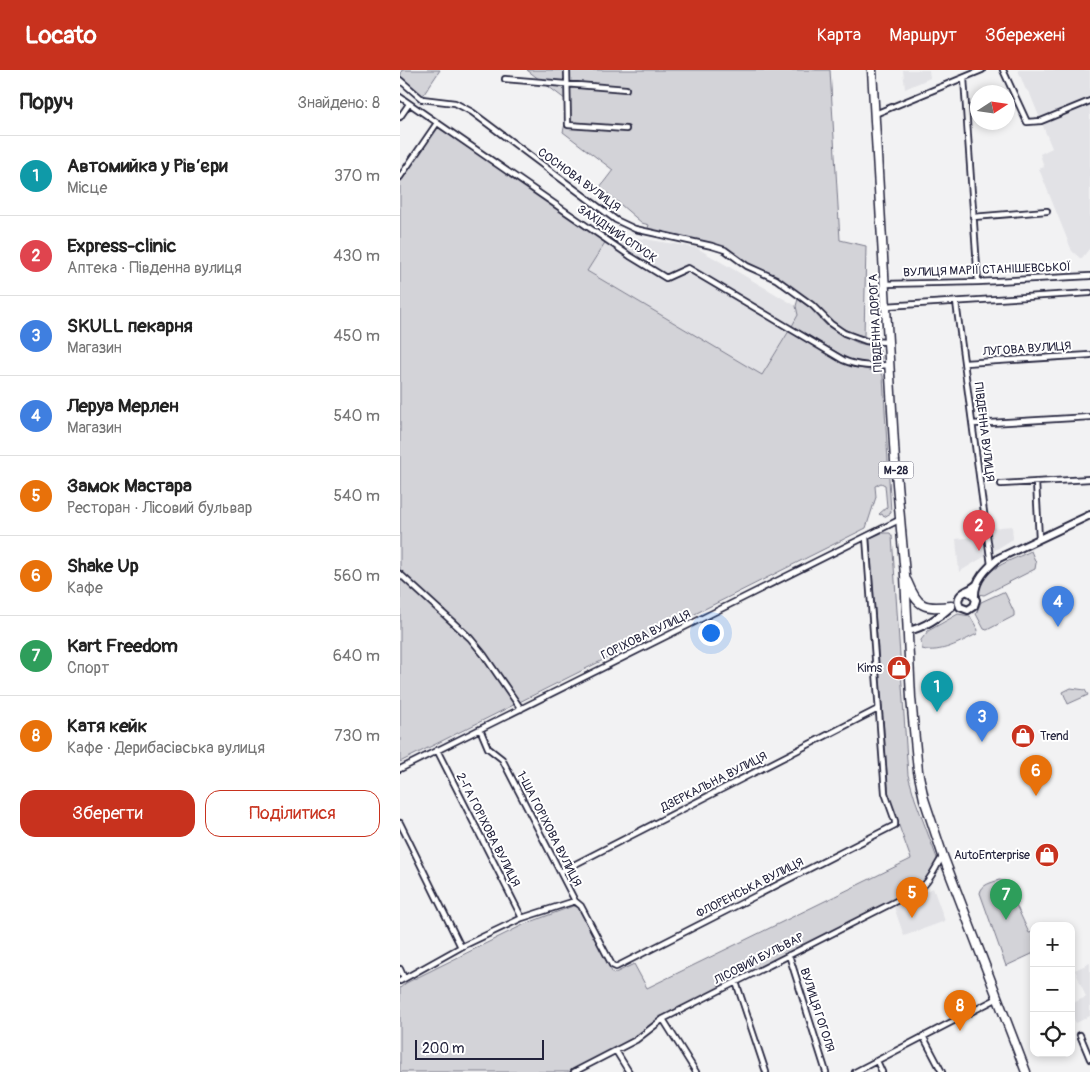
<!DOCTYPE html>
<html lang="uk">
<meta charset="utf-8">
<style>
:root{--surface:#fff;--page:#f6f6f6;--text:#222;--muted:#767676;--line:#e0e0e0;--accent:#c8321e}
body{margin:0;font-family:Pangolin,sans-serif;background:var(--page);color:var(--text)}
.controls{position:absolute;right:15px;bottom:15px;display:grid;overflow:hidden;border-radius:10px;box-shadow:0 2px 8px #0003}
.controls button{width:45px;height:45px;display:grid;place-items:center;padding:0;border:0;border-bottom:1px solid var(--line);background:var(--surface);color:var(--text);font:25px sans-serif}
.compass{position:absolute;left:570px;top:15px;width:45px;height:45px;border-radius:50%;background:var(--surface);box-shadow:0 2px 8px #0003;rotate:78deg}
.scale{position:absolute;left:15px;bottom:12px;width:129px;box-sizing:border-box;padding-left:5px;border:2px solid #22223b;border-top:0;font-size:14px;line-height:18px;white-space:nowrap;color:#22223b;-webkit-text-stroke:4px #fff;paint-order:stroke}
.you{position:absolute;left:310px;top:562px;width:18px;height:18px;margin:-12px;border:4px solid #fff;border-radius:50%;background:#1a73e8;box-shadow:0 0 0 8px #1a73e833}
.badge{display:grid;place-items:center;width:32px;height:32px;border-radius:50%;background:var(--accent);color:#fff;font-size:16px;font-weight:700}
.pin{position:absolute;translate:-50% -41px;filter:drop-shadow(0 1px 2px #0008)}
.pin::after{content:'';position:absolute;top:26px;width:18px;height:15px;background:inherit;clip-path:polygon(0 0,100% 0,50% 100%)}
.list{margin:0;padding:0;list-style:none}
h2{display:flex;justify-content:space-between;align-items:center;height:65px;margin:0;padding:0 20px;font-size:21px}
h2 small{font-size:16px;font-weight:400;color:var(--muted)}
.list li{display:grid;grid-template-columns:32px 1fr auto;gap:15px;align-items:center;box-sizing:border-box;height:80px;padding:0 20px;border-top:1px solid var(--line)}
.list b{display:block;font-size:19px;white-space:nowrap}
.list p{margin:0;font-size:16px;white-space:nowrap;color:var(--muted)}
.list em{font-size:16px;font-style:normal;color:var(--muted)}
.actions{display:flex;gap:10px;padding:15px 20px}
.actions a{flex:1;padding:11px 0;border:1px solid var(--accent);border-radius:15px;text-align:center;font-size:18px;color:var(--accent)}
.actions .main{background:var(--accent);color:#fff}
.icon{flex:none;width:28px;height:28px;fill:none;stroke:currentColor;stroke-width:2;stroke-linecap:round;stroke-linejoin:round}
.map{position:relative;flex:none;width:690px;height:1002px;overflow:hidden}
header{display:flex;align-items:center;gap:30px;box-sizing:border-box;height:70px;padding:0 25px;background:var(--accent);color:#fff}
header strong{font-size:24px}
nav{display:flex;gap:28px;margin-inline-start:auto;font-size:18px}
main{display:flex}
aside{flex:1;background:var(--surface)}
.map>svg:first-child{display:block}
.built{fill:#e2e2e6}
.green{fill:#d3d3d8;stroke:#7a7a8a}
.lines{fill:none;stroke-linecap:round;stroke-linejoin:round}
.street-casing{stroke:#22223b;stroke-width:8}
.primary-casing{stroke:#22223b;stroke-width:10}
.highway-casing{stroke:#22223b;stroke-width:11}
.street{stroke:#fff;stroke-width:4.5}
.primary{stroke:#fff;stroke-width:6}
.highway{stroke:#fff;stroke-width:8}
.labels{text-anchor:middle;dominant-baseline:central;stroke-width:4;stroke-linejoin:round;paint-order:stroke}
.shield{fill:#fff;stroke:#646476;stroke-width:1}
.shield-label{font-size:11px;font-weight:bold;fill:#22223b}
.street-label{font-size:12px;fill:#22223b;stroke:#fff}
.poi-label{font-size:12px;fill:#22223b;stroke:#fff;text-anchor:end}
</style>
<header>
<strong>Locato</strong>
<nav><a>Карта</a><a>Маршрут</a><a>Збережені</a></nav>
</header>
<main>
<aside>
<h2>Поруч<small>Знайдено: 8</small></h2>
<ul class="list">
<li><span class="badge" style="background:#0f9aa8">1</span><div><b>Автомийка у Рівʼєри</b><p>Місце</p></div><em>370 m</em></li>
<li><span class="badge" style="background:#e0444e">2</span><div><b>Express-clinic</b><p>Аптека · Південна вулиця</p></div><em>430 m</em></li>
<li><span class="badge" style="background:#3f7fe0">3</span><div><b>SKULL пекарня</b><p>Магазин</p></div><em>450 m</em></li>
<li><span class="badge" style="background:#3f7fe0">4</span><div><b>Леруа Мерлен</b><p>Магазин</p></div><em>540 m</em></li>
<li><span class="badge" style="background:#e8710a">5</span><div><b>Замок Мастара</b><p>Ресторан · Лісовий бульвар</p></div><em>540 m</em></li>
<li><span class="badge" style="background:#e8710a">6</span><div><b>Shake Up</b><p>Кафе</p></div><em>560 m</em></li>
<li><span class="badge" style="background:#2e9e5b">7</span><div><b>Kart Freedom</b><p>Спорт</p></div><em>640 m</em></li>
<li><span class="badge" style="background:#e8710a">8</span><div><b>Катя кейк</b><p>Кафе · Дерибасівська вулиця</p></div><em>730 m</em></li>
</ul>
<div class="actions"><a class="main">Зберегти</a><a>Поділитися</a></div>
</aside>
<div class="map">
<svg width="690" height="1002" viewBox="0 0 690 1002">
<rect width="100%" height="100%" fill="#f2f2f3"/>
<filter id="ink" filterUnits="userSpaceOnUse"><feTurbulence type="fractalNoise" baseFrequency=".02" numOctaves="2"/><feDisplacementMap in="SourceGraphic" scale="10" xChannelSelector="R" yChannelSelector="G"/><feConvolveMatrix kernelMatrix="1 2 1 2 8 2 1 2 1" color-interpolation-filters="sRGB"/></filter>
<g filter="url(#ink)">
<path class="built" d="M503 0H529L530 8 505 19Z
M618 0H690V178L681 189 672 181 639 99 644 97 640 84 652 78 630 24 625 18Z
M210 166 245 169 297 178 396 236 398 245 362 305 187 201Z
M612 456 613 469 559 502 556 469 590 465V458Z
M533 818 545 851 504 866 494 837Z
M690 893V946L676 953 671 943V934L686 927 675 900Z"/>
<path class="green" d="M2 0H40L22 27 0 7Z
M127 0H430L440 170 466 176 464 266 455 264 436 255 413 233 378 207 351 197 327 180 247 161 249 155 242 153 200 117 213 100 163 62 170 33Z
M37 57 206 171 187 201 362 305 389 261 453 297 481 302 483 306 491 443 484 447 482 444 480 445 479 444 487 437 485 415 481 413 475 416 476 427 466 458 0 692V113Z
M398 229 410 238 426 255 438 263 458 273 479 278 482 288 481 290 470 293 452 291 392 256 398 245 396 236Z
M482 463H490L492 466 508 705 515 729 538 791 522 816 263 948 237 967 169 1002H0V918L6 913 125 854 173 836 179 837 213 904 234 894 247 918 511 789 489 728 470 471V468Z
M631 481 636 493 635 499 584 525 578 524C579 499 613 490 631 481Z
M603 522 605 523 614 542V546L587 560 584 559 576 544 581 532Z
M558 544 570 546 578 560 577 564C560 572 541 584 522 579L521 570 528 561Z
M671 618 685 620 688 625 668 634 663 622Z
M599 810 605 811 629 863 633 862 634 883 606 896 580 823C582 814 591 813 599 810Z"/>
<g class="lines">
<g class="street-casing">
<path id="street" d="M167 0 168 55 226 59
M603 0 627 52 641 51 690 31
M564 8 578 212
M105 9 226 19
M0 10 22 29 55 33 72 42 216 150 235 159 312 176 325 180 347 196 376 209 412 235 431 254 444 263 466 271 488 272
M0 27 230 186 266 208 288 198 443 290C459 297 473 296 490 295
M475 44 582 0
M0 47 9 34
M0 107 37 53
M573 147 647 141
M485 214 578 212 690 206
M556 232 591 495
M486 236 690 223
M565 293 690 285
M573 354 690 347
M636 412 639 469
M601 414 690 409
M0 504 70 568 84 585 121 639
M80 659 88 678 102 689 175 831 181 836 212 895 216 897 495 755V751L485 723 466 467
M37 680 122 848
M0 699 501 449
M0 753 61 877
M160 802 478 639
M389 885 426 1002
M0 899 4 908
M0 911 61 877 122 848 175 831
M336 912 366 1002
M263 949 296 1002
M680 965 690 989
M523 966 542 1002
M216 981 229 1002
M477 991 482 1002
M174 1002 236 970 263 949 520 819C531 811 535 797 543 786
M455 1002 598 928"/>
</g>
<g class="primary-casing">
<path id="primary" d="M566 521 572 524 576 530 574 536 568 540 560 537C553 523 569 522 577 514
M575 527C574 510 587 498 599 488L690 445
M508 561C523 558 540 547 552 536"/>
</g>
<g class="highway-casing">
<path id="highway" d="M472 0 495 391 505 505 511 628 518 701 524 729 543 786 626 1002
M507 511C518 538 524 539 551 536"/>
</g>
<use href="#street" class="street"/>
<use href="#primary" class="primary"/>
<use href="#highway" class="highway"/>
</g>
</g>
<defs>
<g id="shop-disc" transform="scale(1.25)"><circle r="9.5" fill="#c8321e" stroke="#fff"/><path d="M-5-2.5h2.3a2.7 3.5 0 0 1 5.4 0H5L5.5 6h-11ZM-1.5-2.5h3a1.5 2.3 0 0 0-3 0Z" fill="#fff"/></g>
</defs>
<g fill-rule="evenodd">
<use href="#shop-disc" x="499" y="598"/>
<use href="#shop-disc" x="623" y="666"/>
<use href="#shop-disc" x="647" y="785"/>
</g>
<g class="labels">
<rect class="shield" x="478.5" y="391.5" width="35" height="17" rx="4"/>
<g class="shield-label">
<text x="496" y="400">М-28</text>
</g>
<g class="street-label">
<text transform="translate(179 110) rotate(36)">СОСНОВА ВУЛИЦЯ</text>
<text transform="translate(217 164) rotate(34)">ЗАХІДНИЙ СПУСК</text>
<text transform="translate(587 200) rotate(-2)">ВУЛИЦЯ МАРІЇ СТАНІШЕВСЬКОЇ</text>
<text transform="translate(476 253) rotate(-93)">ПІВДЕННА ДОРОГА</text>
<text transform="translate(627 279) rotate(-4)">ЛУГОВА ВУЛИЦЯ</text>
<text transform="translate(584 362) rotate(83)">ПІВДЕННА ВУЛИЦЯ</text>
<text transform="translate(246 565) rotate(-26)">ГОРІХОВА ВУЛИЦЯ</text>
<text transform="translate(314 712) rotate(-27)">ДЗЕРКАЛЬНА ВУЛИЦЯ</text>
<text transform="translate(149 759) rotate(63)">1-ША ГОРІХОВА ВУЛИЦЯ</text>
<text transform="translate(88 760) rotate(63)">2-ГА ГОРІХОВА ВУЛИЦЯ</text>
<text transform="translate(350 818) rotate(-27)">ФЛОРЕНСЬКА ВУЛИЦЯ</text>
<text transform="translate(359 889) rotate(-27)">ЛІСОВИЙ БУЛЬВАР</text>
<text transform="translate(417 940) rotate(72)">ВУЛИЦЯ ГОГОЛЯ</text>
</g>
<g class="poi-label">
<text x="482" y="598">Kims</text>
<text x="640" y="666" text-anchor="start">Trend</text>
<text x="630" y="785">AutoEnterprise</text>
</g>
</g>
</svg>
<div class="controls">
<button>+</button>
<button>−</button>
<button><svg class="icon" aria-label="locate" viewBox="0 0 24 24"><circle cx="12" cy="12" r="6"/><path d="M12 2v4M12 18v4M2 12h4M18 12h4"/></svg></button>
</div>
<svg class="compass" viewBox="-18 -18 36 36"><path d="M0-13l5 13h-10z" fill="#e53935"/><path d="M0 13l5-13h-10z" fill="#767676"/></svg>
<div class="scale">200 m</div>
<div class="you"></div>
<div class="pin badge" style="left:537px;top:642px;background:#0f9aa8">1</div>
<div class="pin badge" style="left:579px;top:481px;background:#e0444e">2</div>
<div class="pin badge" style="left:582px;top:672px;background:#3f7fe0">3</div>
<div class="pin badge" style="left:658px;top:557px;background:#3f7fe0">4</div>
<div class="pin badge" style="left:512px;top:848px;background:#e8710a">5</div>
<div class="pin badge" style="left:636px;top:726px;background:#e8710a">6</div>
<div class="pin badge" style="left:606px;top:850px;background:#2e9e5b">7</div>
<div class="pin badge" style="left:560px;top:961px;background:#e8710a">8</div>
</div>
</main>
